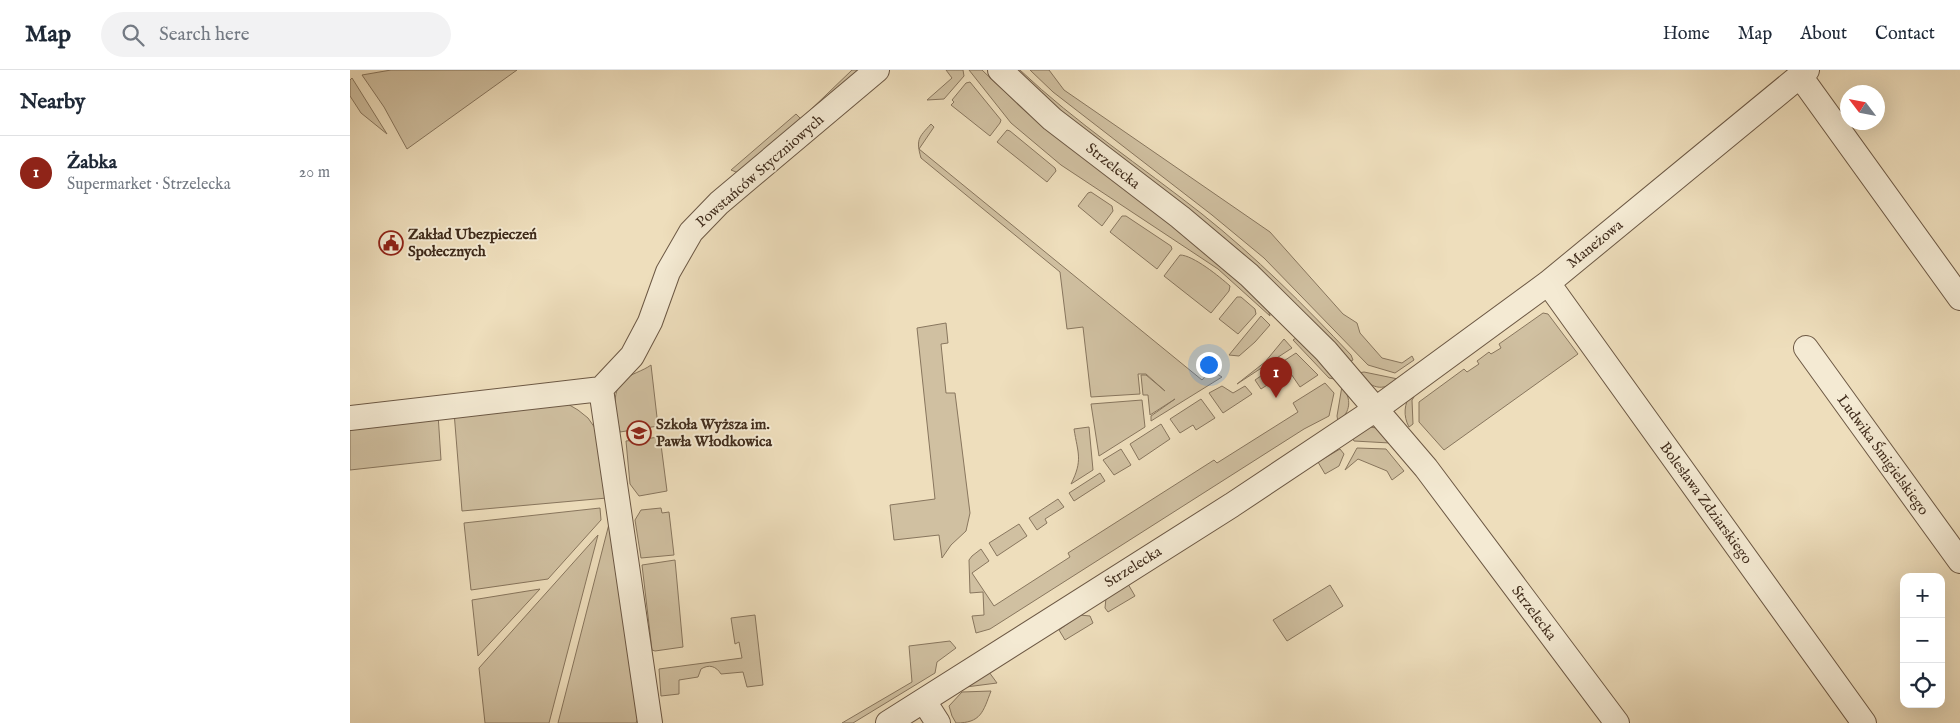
<!DOCTYPE html>
<meta charset="utf-8">
<style>
:root{--surface:#fff;--page:#f2f2f3;--text:#1f2937;--muted:#747a83;--line:#e0e1e3;--accent:#8f2418}
body{margin:0;font-family:"IM FELL English",serif;background:var(--page);color:var(--text)}
.controls{position:absolute;right:15px;bottom:15px;display:grid;overflow:hidden;border-radius:10px;box-shadow:0 5px 20px #0002}
.controls button{width:45px;height:45px;display:grid;place-items:center;padding:0;border:0;border-bottom:1px solid var(--line);background:var(--surface);color:var(--text);font:25px sans-serif}
.compass{position:absolute;left:1490px;top:15px;width:45px;height:45px;border-radius:50%;background:var(--surface);box-shadow:0 5px 20px #0002;rotate:302deg}
.you{position:absolute;left:858px;top:294px;width:18px;height:18px;margin:-12px;border:4px solid #fff;border-radius:50%;background:#1a73e8;box-shadow:0 0 0 8px #1a73e833}
.badge{display:grid;place-items:center;width:32px;height:32px;border-radius:50%;background:var(--accent);color:#fff;font-size:16px;font-weight:700}
.pin{position:absolute;translate:-50% -41px;filter:drop-shadow(0 1px 2px #0008)}
.pin::after{content:'';position:absolute;top:26px;width:18px;height:15px;background:inherit;clip-path:polygon(0 0,100% 0,50% 100%)}
.list{margin:0;padding:0;list-style:none}
h2{display:flex;justify-content:space-between;align-items:center;height:65px;margin:0;padding:0 20px;font-size:21px}
h2 small{font-size:16px;font-weight:400;color:var(--muted)}
.list li{display:grid;grid-template-columns:32px 1fr auto;gap:15px;align-items:center;box-sizing:border-box;height:75px;padding:0 20px;border-top:1px solid var(--line)}
.list b{display:block;font-size:19px;white-space:nowrap}
.list p{margin:0;font-size:16px;white-space:nowrap;color:var(--muted)}
.list em{font-size:16px;font-style:normal;color:var(--muted)}
.icon{flex:none;width:28px;height:28px;fill:none;stroke:currentColor;stroke-width:2;stroke-linecap:round;stroke-linejoin:round}
.map{position:relative;flex:none;width:1610px;height:653px;overflow:hidden}
header{display:flex;align-items:center;gap:30px;box-sizing:border-box;height:70px;padding:0 25px;background:var(--surface);border-bottom:1px solid var(--line)}
header strong{font-size:24px}
nav{display:flex;gap:28px;margin-inline-start:auto;font-size:18px}
.search{width:350px;height:45px;background:var(--page);display:flex;align-items:center;gap:12px;box-sizing:border-box;padding:0 18px;border-radius:28px;color:var(--muted);font-size:19px}
main{display:flex}
aside{flex:1;background:var(--surface)}
.map>svg:first-child{display:block}
.green{fill:#d0c0a1;stroke:#88765e}
.lines{fill:none;stroke-linecap:round;stroke-linejoin:round}
.minor-casing{stroke:#6c5844;stroke-width:26}
.minor{stroke:#f4ead3;stroke-width:24}
.labels{text-anchor:middle;dominant-baseline:central;stroke-width:4;stroke-linejoin:round;paint-order:stroke}
.street-label{font-size:15px;fill:#402c1c;stroke:#f4ead3}
.poi-label{font-size:15px;font-weight:bold;fill:#402c1c;stroke:#f4ead3;text-anchor:start}
</style>
<header>
<strong>Map</strong>
<div class="search"><svg class="icon" aria-label="search" viewBox="0 0 24 24"><circle cx="10" cy="10" r="6"/><path d="M15 15l6 6"/></svg>Search here</div>
<nav><a>Home</a><a>Map</a><a>About</a><a>Contact</a></nav>
</header>
<main>
<aside>
<h2>Nearby<small></small></h2>
<ul class="list">
<li><span class="badge">1</span><div><b>Żabka</b><p>Supermarket · Strzelecka</p></div><em>20 m</em></li>
</ul>
</aside>
<div class="map">
<svg width="1610" height="653" viewBox="0 0 1610 653">
<rect width="100%" height="100%" fill="#eedebc"/>
<filter id="stains"><feTurbulence type="fractalNoise" baseFrequency=".004" numOctaves="4"/><feColorMatrix values="0 0 0 0 .2 0 0 0 0 .09 0 0 0 0 .02 0 0 0 .5 -.17"/></filter>
<radialGradient id="worn" r=".72"><stop offset=".6" stop-color="#630" stop-opacity="0"/><stop offset="1" stop-color="#630" stop-opacity=".3"/></radialGradient>
<path class="green" d="M41 0H167L57 79 34 37 12 5Z
M502 0H511L391 104 381 100 446 44 451 49Z
M596 0H613L614 6 594 29 577 30 602 8Z
M619 0H632L675 41 822 154 917 235 920 246 868 199 711 95 661 53Z
M662 0H670C726 53 791 96 852 144 906 187 954 235 1001 285L1003 290 999 292Z
M680 0H699L714 20 920 162 993 244 1007 253 1010 263 1032 288 1052 293 1062 286 1064 290 1045 303 1018 295 914 188 862 145 703 22Z
M2 8 37 64 11 43 0 26V10Z
M620 12 651 50 650 53 640 66 601 35 604 32 602 30 616 13Z
M581 54 584 57 569 79 852 310 861 300 872 307 801 351V346L825 329 800 345 798 325H793L791 305H796L815 321 796 304H788L790 324 741 327 733 257 717 259 710 202 571 88C566 70 568 68 581 54Z
M657 60 660 61 705 98 706 101 697 112 647 72Z
M741 122 762 136 763 141 752 156 728 136 738 123Z
M772 146H776L821 176 822 179 807 199 760 162Z
M830 185C843 185 870 207 880 216L879 221 861 243 814 206Z
M887 227H891L905 239 906 244 888 264 869 249Z
M1193 243 1198 244 1228 284 1094 380 1069 352V332L1114 299 1117 302 1129 294 1127 291 1139 282 1141 284 1151 278 1149 274Z
M911 246 920 255 905 272 889 286 879 285Z
M596 253 598 273 591 274 596 323H605L620 443 616 461 601 475 592 488 589 465 544 470 540 435 585 429 567 258Z
M946 268 953 272 986 307 984 309 979 308 943 270Z
M934 269 942 278 887 314 915 292Z
M946 283 968 305 950 317 939 301 936 303 929 294Z
M301 295 308 356 270 362C267 346 259 323 274 310 280 304 293 301 301 295Z
M924 297 931 306 911 319 905 310Z
M1014 302 1048 309C1032 323 1021 318 1008 303Z
M975 313 984 323 979 346 954 359 640 559 626 563 622 546 634 545 633 522 620 523 619 490 622 486 631 479 639 491 622 503 644 536 720 487 718 483 864 390 867 393 948 342 943 333Z
M872 316 883 323 895 316 902 324 873 343 859 323Z
M992 316C1002 329 1001 342 988 352L987 346Z
M1061 323 1064 327 1062 330 1063 354 1059 357C1053 346 1054 334 1061 323Z
M851 329 865 348 846 360 843 355 830 363 820 349Z
M792 330 795 357 749 386 741 334Z
M216 333 228 340 238 348 245 358 257 428 112 441 104 342Z
M88 344 91 390 0 400V355Z
M811 354 820 369 789 390 780 374Z
M739 357 743 400 721 414C733 390 728 384 724 359Z
M1019 357 1027 358 1040 373 1004 371 1001 366Z
M310 367 317 421 289 426 280 414 276 371Z
M1007 378 1036 379 1054 401 1042 410 1037 401 1008 389 995 400Z
M771 379 781 395 764 405 753 390Z
M990 379 994 384 989 396 975 404 968 392Z
M750 403 755 411 724 431 719 423Z
M708 429 714 437 695 449 697 453 687 460 679 448Z
M250 438 251 450 198 509 121 520 114 453Z
M311 438 312 443 319 442 324 485 291 488 285 450 291 440Z
M259 454 288 649 286 653H208Z
M669 454 677 466 647 486 639 473Z
M248 465 199 653H135L129 598Z
M325 490 333 577 305 581 302 580 292 495Z
M778 514 785 526 758 542 755 538 756 528Z
M980 515 993 536 937 571 923 550Z
M190 519 128 586 122 530Z
M405 545 413 615 397 617 393 602 371 604C366 596 359 594 351 599L348 607 329 610V624L311 626 309 599 392 588 389 572 385 574 381 548Z
M730 545 740 546 743 553 715 570 709 560Z
M600 571 606 578 587 592 585 603 503 653H492L562 612 559 576Z
M639 602 647 613 616 617Z
M641 621C633 642 631 653 606 653L602 646 599 636 612 622Z"/>
<g class="lines">
<g class="minor-casing">
<path id="minor" d="M650 0 702 49 830 147 899 205 976 281 1076 398 1267 653
M1450 6 1610 228
M1198 213 1514 653
M1456 278 1610 491
M251 319 282 286 300 252 318 202 341 162 369 133 527 0
M0 348 251 319 300 653
M574 631 588 653
M538 653 882 435 1026 339 1198 213 1457 0"/>
</g>
<use href="#minor" class="minor"/>
</g>
<defs>
<g id="civic-ring" transform="scale(1.25)"><circle r="9.5" fill="#f4ead3" stroke="#8f2418" stroke-width="1.5"/><path d="M-.6-6.5H3V-4.5H.6V-3L4-1V1h2V6H-6V1h2V-1L-.6-3ZM-1.2 2.5V6h2.4V2.5Z" fill="#8f2418"/></g>
<g id="university-ring" transform="scale(1.25)"><circle r="9.5" fill="#f4ead3" stroke="#8f2418" stroke-width="1.5"/><path d="M0-5L7-2L0 1L-7-2ZM-4 1L0 2.5L4 1V4Q0 6-4 4Z" fill="#8f2418"/></g>
</defs>
<g fill-rule="evenodd">
<use href="#civic-ring" x="41" y="173"/>
<use href="#university-ring" x="289" y="363"/>
</g>
<g class="labels">
<g class="street-label">
<text transform="translate(763 96) rotate(38)">Strzelecka</text>
<text transform="translate(410 101) rotate(-41)">Powstańców Styczniowych</text>
<text transform="translate(1245 174) rotate(-39)">Maneżowa</text>
<text transform="translate(1533 385) rotate(54)">Ludwika Śmigielskiego</text>
<text transform="translate(1356 433) rotate(54)">Bolesława Zdziarskiego</text>
<text transform="translate(783 497) rotate(-32)">Strzelecka</text>
<text transform="translate(1184 543) rotate(53)">Strzelecka</text>
</g>
<g class="poi-label">
<text x="58" y="164">Zakład Ubezpieczeń<tspan x="58" dy="17">Społecznych</tspan></text>
<text x="306" y="354">Szkoła Wyższa im.<tspan x="306" dy="17">Pawła Włodkowica</tspan></text>
</g>
</g>
<rect width="100%" height="100%" filter="url(#stains)"/>
<rect width="100%" height="100%" fill="url(#worn)"/>
</svg>
<div class="controls">
<button>+</button>
<button>−</button>
<button><svg class="icon" aria-label="locate" viewBox="0 0 24 24"><circle cx="12" cy="12" r="6"/><path d="M12 2v4M12 18v4M2 12h4M18 12h4"/></svg></button>
</div>
<svg class="compass" viewBox="-18 -18 36 36"><path d="M0-13l5 13h-10z" fill="#e53935"/><path d="M0 13l5-13h-10z" fill="#747a83"/></svg>
<div class="you"></div>
<div class="pin badge" style="left:926px;top:328px">1</div>
</div>
</main>
